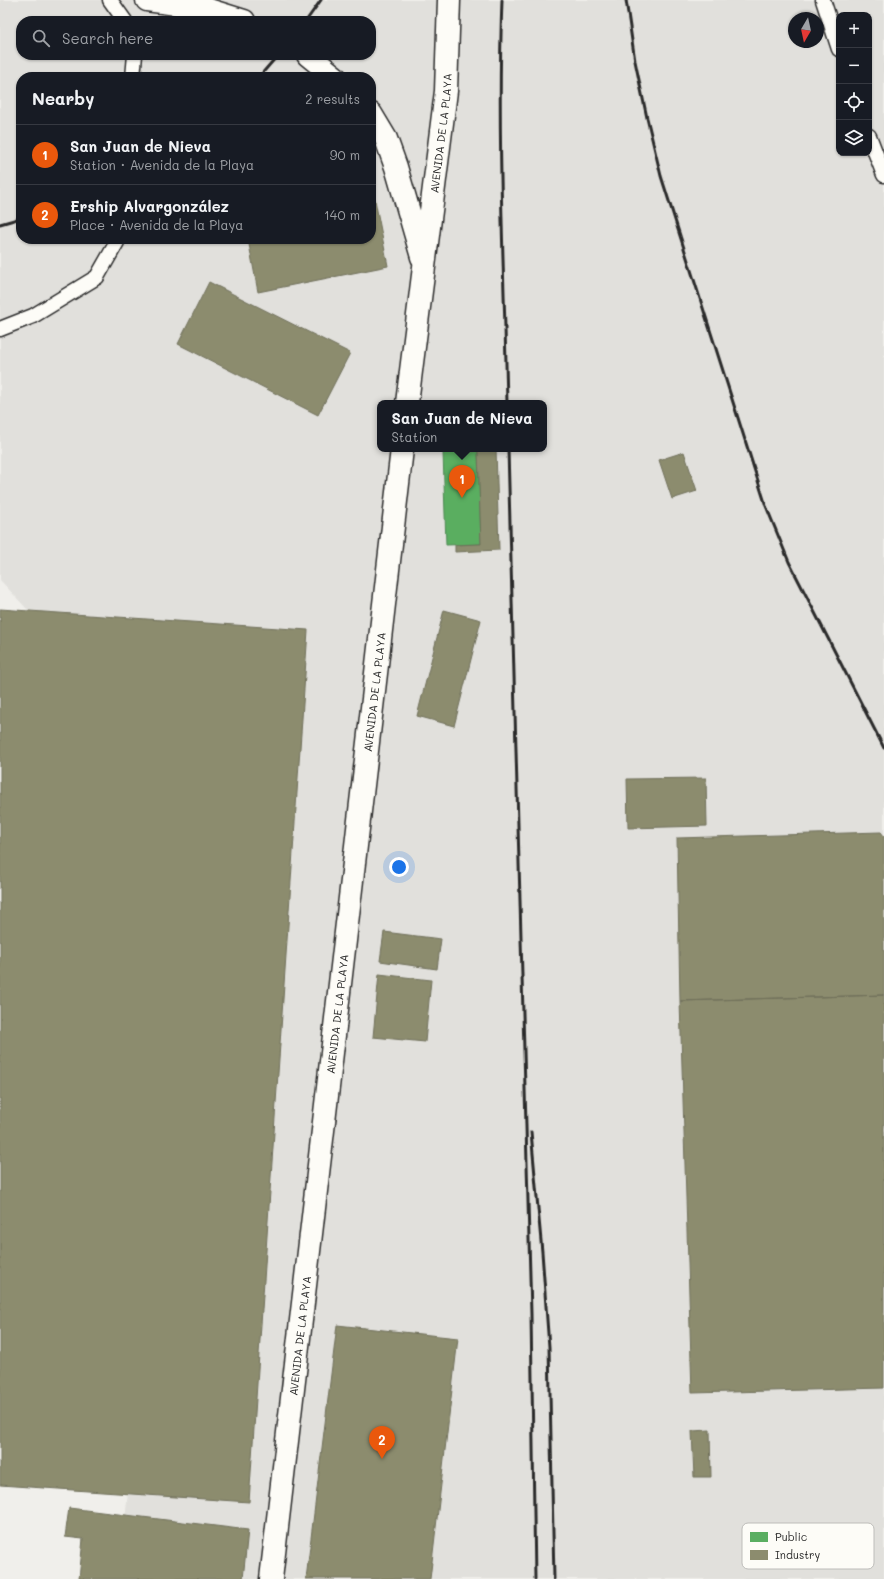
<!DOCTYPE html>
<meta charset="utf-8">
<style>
:root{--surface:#171b24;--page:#20242c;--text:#f1f3f6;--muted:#9ea1a6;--line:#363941;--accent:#ea580c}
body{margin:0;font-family:Mali,sans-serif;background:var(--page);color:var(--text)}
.controls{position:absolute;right:12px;top:12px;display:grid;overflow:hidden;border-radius:8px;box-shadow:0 1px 3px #0004}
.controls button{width:36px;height:36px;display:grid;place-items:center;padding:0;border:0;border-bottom:1px solid var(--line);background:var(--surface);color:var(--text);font:20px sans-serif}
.compass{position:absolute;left:788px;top:12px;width:36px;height:36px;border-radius:50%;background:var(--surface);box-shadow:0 1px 3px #0004;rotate:189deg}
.you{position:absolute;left:399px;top:867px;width:14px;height:14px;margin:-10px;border:3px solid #fff;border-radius:50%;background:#1a73e8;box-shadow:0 0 0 6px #1a73e833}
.badge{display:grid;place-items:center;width:26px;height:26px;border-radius:50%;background:var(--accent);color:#fff;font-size:13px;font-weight:700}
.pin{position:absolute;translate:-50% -33px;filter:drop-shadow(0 1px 2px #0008)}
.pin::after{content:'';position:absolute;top:21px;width:14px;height:12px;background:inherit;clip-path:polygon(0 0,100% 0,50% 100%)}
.popup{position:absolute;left:377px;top:400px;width:170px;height:52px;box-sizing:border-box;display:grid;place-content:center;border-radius:8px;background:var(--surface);filter:drop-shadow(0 1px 3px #0005);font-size:13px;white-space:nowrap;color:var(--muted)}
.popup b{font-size:15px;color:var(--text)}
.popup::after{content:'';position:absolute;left:50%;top:100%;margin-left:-8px;border:8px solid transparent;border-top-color:var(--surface)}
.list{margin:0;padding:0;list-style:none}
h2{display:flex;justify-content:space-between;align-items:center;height:52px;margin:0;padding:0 16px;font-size:17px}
h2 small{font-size:13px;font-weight:400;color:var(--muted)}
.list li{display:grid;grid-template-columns:26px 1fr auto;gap:12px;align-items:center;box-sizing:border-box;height:60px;padding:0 16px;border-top:1px solid var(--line)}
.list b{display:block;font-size:15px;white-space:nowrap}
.list p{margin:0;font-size:13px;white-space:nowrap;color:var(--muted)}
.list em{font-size:13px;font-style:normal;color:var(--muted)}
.icon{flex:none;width:22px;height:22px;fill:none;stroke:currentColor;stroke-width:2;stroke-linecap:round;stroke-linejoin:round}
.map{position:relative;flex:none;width:884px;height:1579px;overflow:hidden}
.search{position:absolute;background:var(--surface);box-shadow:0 1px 3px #0004;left:16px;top:16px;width:360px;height:44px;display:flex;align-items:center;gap:10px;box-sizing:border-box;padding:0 14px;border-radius:16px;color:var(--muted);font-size:15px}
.panel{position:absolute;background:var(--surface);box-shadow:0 1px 3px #0004;left:16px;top:72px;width:360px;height:172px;border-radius:16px}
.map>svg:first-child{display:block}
.built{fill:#e1e0dc;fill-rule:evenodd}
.public{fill:#5aae61;stroke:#4c8751}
.industry{fill:#8c8c6e;stroke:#6f6f5a}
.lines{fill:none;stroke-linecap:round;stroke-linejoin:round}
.lane-casing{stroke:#2b2b2b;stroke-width:17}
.street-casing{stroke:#2b2b2b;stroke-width:25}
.lane{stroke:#fdfcf7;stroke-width:14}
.street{stroke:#fdfcf7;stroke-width:22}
.rail{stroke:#2b2b2b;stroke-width:3}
.labels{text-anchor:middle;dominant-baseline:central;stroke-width:4;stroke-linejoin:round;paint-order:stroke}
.street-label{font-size:11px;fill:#2b2b2b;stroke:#fdfcf7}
.key{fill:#fdfcf7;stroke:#bebdba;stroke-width:1}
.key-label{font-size:11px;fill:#2b2b2b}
</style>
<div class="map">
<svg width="884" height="1579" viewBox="0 0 884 1579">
<rect width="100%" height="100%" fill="#f0efeb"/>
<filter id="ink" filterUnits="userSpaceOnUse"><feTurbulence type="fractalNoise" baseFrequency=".025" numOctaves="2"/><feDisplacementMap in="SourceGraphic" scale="8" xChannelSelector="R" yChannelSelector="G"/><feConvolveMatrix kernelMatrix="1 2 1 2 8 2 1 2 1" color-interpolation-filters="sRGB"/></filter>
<g filter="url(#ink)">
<path class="built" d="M0 0H884V1579H118L208 803 0 580ZM839 15H869V153H839ZM794 18H818V42H794ZM21 21H371V55H21ZM21 77H371V239H21ZM380 403H544V449H380Z"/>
<path class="public" d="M478 451 481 544 446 545 443 452Z"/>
<path class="industry" d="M371 180 388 266 258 292 248 239H371Z
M209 282 350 353 318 415 178 344Z
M458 449H496L499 550 455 552V545L481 544 478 451 458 452Z
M684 452 697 491 672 499 659 460Z
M0 609 308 630 249 1502 0 1485Z
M444 610 481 620 454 726 417 716Z
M706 778 707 826 628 828 627 779Z
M881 832 884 836V995L680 1001 677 838Z
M384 932 441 939 437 969 380 961Z
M379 974 431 980 425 1042 373 1037Z
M884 995V1388L692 1393 680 1001Z
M337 1325 458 1338 430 1579H306Z
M710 1430 711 1477H694L692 1431Z
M69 1508 248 1530 243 1579H79L83 1539 65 1537Z"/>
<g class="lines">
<g class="lane-casing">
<path id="lane" d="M110 0 125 21
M823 0 839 49
M133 77 135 55
M869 136 884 175
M0 329 33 316 97 277 117 242V239"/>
</g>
<g class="street-casing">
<g id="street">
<path d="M147 0 199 7 244 21"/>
<path d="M308 55 335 77"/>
<path d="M371 114 386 139 396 167 422 257"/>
<path id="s1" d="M407 403 446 91 449 0"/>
<path id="s2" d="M271 1579 402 449"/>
</g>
</g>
<use href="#lane" class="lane"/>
<use href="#street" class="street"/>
<path class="rail" d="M502 0C497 134 504 269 507 403
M626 0 635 61 647 118 661 176 766 506 789 562 884 748
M306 21 321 0
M259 77 278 55
M0 224 21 218
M508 449 531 1314 535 1579
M531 1132 542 1252 549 1347 554 1579"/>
</g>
</g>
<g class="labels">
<g class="street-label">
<text stroke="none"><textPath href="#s1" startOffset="272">AVENIDA DE LA PLAYA</textPath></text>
<text stroke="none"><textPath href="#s2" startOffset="893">AVENIDA DE LA PLAYA</textPath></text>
<text stroke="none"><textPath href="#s2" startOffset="569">AVENIDA DE LA PLAYA</textPath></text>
<text stroke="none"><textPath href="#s2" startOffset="245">AVENIDA DE LA PLAYA</textPath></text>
</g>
</g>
<rect x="742" y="1523" width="132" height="46" rx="6" class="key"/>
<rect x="750" y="1532" width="18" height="10" fill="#5aae61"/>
<rect x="750" y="1550" width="18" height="10" fill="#8c8c6e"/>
<g class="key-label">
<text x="775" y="1541">Public</text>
<text x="775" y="1559">Industry</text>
</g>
</svg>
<div class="controls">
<button>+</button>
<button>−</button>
<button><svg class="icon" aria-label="locate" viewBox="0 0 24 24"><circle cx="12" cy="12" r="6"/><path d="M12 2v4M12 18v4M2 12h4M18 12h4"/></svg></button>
<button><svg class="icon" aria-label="layers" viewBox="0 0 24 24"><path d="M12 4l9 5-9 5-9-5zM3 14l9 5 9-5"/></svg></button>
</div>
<svg class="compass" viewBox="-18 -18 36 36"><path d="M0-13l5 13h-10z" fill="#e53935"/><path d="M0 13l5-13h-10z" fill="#9ea1a6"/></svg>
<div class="you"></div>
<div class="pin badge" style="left:462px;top:498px">1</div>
<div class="popup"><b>San Juan de Nieva</b>Station</div>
<div class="pin badge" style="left:382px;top:1459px">2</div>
<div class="search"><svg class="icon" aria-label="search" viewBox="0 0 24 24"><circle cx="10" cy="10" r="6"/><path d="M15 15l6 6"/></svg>Search here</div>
<section class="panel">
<h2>Nearby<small>2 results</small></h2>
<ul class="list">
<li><span class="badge">1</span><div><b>San Juan de Nieva</b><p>Station · Avenida de la Playa</p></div><em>90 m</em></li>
<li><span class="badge">2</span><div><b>Ership Alvargonzález</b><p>Place · Avenida de la Playa</p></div><em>140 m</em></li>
</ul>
</section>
</div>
